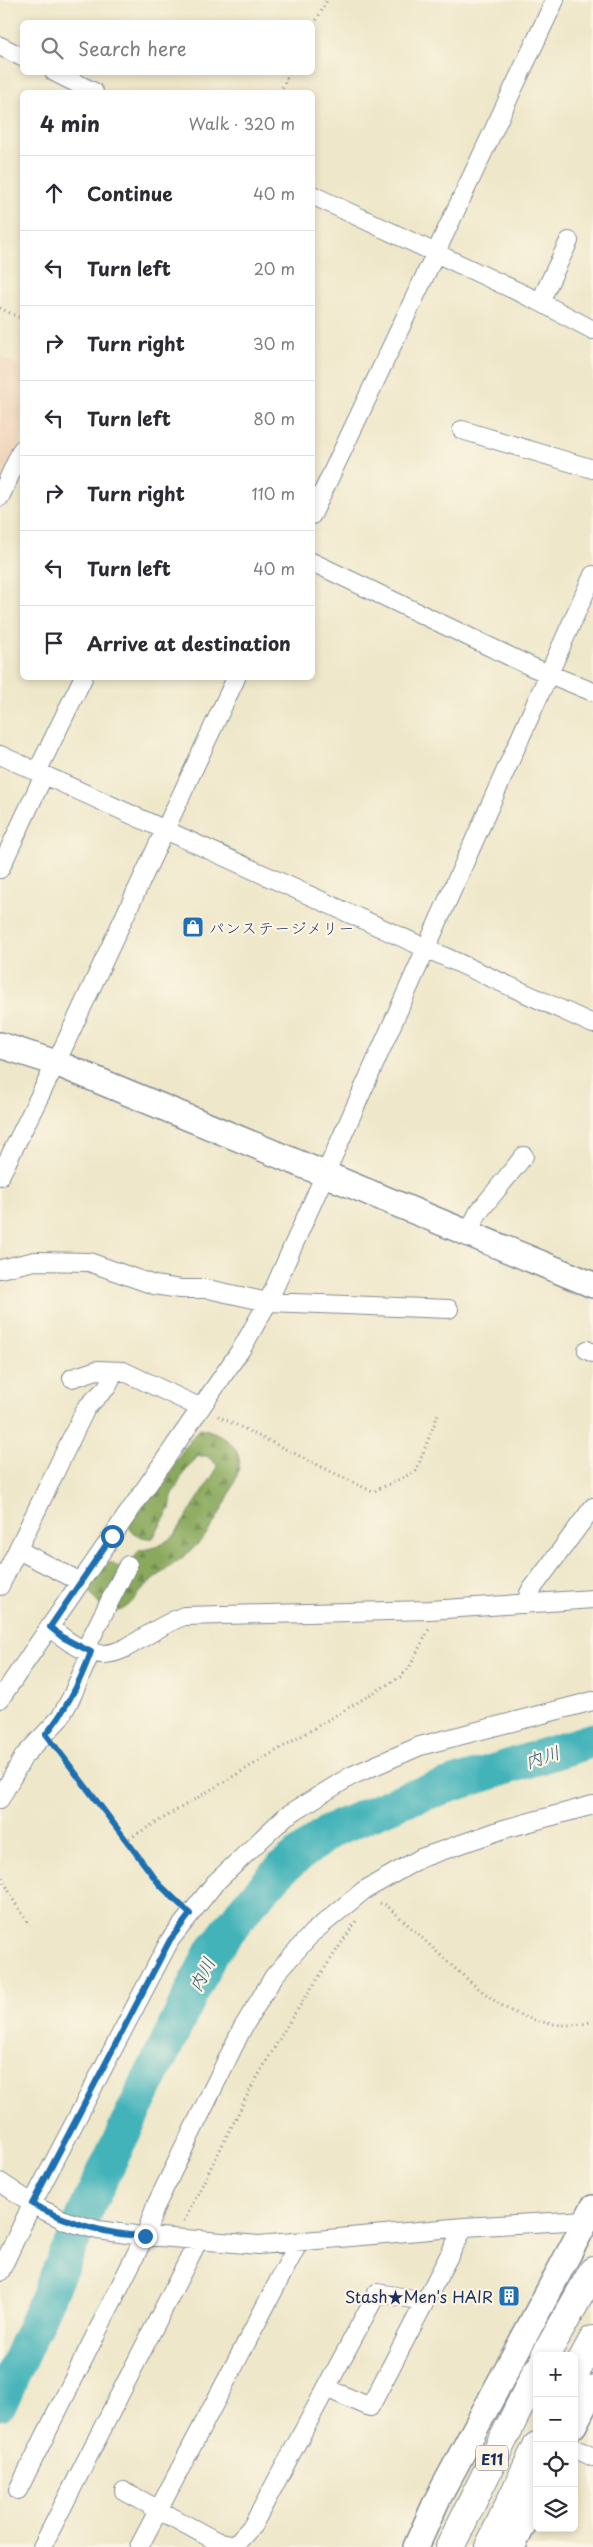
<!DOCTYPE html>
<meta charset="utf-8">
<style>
:root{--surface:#fff;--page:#f2f2f3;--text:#2b2b33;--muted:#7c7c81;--line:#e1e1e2}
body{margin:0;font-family:"Playpen Sans","Klee One",sans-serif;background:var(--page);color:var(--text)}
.controls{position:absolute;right:15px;bottom:15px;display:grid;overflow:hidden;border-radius:8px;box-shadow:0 2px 8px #0003}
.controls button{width:45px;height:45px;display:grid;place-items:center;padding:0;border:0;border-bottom:1px solid var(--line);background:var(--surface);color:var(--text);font:25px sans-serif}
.stop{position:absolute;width:15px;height:15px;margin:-11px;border:4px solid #1f6fb2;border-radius:50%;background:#fff}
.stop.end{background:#1f6fb2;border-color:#fff;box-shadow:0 1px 5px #0008}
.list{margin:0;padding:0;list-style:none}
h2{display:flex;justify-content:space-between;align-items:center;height:65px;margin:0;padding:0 20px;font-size:21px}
h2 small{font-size:16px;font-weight:400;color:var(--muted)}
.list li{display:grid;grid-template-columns:32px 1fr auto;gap:15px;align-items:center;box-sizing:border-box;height:75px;padding:0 20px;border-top:1px solid var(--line)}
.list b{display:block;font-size:19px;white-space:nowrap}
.list em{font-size:16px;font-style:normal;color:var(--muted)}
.icon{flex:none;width:28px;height:28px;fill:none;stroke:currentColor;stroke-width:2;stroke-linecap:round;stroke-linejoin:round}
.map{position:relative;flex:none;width:593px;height:2547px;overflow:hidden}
.search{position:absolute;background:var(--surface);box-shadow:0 2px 8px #0003;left:20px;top:20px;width:295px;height:55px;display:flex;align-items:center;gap:12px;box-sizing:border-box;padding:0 18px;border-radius:8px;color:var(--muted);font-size:19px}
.panel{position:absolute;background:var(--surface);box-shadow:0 2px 8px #0003;left:20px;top:90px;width:295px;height:590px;border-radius:8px}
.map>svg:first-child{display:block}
.built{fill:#f0d5bc}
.forest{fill:url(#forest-firs);stroke:#526c5d}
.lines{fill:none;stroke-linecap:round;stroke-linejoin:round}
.river{stroke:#43b3b9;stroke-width:35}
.street-casing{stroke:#848b94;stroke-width:20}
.secondary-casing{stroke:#848b94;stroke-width:28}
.highway-casing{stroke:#848b94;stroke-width:30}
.path{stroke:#848b94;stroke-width:3;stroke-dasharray:1 4;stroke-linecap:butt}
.street{stroke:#fff;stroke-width:18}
.secondary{stroke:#fff;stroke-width:25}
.highway{stroke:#fff;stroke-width:28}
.route{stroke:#1f6fb2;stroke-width:6}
.labels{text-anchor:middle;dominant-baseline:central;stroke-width:4.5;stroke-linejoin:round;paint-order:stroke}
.shield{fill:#fcf5e5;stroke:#5e6a86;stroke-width:1}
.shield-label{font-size:15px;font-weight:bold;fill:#1b2f5e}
.poi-label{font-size:16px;fill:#1b2f5e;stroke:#fcf5e5;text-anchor:start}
.water-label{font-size:18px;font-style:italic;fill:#295d7e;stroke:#fcf5e5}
</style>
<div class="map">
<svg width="593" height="2547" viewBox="0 0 593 2547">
<defs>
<pattern id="forest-firs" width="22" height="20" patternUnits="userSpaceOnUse" patternTransform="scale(1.25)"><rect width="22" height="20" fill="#89a95c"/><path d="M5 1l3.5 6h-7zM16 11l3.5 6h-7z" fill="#6f8a4f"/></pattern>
</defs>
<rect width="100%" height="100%" fill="#fcf5e5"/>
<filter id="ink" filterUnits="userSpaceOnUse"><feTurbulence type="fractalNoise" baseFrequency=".02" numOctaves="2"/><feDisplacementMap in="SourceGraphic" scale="10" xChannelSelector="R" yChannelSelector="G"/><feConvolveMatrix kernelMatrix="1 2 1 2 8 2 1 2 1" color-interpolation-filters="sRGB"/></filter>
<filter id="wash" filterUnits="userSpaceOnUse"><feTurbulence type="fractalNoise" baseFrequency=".0096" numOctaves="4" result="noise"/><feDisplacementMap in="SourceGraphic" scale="20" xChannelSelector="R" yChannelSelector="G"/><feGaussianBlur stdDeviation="1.12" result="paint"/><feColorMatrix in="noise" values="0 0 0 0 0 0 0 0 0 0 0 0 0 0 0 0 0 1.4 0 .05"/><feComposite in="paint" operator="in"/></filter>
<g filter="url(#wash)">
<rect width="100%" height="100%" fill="#eee7c9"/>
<path class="built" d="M0 356 22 367V437L0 484Z"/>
<path class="forest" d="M199 1428C215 1430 235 1441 239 1458 243 1476 214 1526 202 1540 187 1556 166 1569 149 1583 139 1591 129 1612 115 1611 101 1610 92 1598 88 1587L98 1569 105 1562 113 1563 118 1567 132 1561 139 1551 159 1546 174 1536 215 1472 217 1465 207 1456H198L183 1474 172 1496 170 1509 153 1538C143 1539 134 1535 128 1526Z"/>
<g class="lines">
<path class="river" d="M0 2403 94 2193 210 1955 242 1912 281 1869 330 1831 403 1800 593 1740"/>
</g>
</g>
<g filter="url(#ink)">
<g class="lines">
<g class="street-casing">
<path id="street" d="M0 46 22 57
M54 72 94 92
M312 195 540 302 593 330
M540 302 569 241
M462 430 593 469
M0 497 22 449
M312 515 555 0
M312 562 532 667 593 692
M0 755 593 1024
M37 772 83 678
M0 869 44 775
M0 1176 56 1063 236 678
M468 1233 478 1213 524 1156
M0 1269 35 1261 89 1262 154 1285 181 1289H208L268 1302 449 1309
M587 1350 593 1353
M72 1378 97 1370 123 1371 201 1408
M18 1550 81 1582
M0 1586 86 1408 107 1387 114 1372
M526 1604 529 1593 593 1507
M50 1627C114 1683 126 1638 184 1616L430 1610 593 1599
M85 1650 128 1565
M0 1699 242 1348 268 1302 593 575
M0 1799 24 1756 60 1718 71 1698 91 1652
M0 2182 39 2208 66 2221 98 2230 135 2235 259 2245 464 2227 586 2220
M0 2272 32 2204 170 1940 215 1883 286 1816 351 1776 420 1746 593 1701
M326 2388 370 2407 464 2227
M574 2448 593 2457
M18 2490 145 2236 156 2205 242 2029 274 1976 312 1933 363 1891 421 1858 504 1829 593 1805
M124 2491 216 2541 235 2545 253 2525 377 2293 425 2301
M42 2547 199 2239
M139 2547 299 2242"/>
</g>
<g class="secondary-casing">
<path id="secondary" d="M0 1045 56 1063 593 1285
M574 2425 593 2388
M416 2547 437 2500 593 2208
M512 2547 537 2498"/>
</g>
<g class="highway-casing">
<path id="highway" d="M545 2356 593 2271
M574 2375 593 2340
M450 2547 537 2371
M489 2547 537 2446"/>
</g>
<path class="path" d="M312 29 327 0
M280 92 290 72
M0 308 22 319
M218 1416 373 1492 416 1471 439 1412
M55 1746 125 1841 160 1885 179 1902
M125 1841 400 1677 409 1668 430 1627
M0 1873 15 1903 30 1925
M380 1903 386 1905C424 1938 460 1977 501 2005 525 2021 566 2031 593 2021
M184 2221 250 2090 291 2019 356 1921"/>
<use href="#street" class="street"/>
<use href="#secondary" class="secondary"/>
<use href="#highway" class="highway"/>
</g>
</g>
<g class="lines" filter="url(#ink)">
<path class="route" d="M112 1536 50 1627 62 1637 91 1652C80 1682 67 1709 46 1734L160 1885 190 1914 170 1940 32 2204C67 2222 105 2235 145 2236"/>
</g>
<defs>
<g id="shop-square" transform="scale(1.125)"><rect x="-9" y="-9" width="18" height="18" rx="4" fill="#1f6fb2" stroke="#fcf5e5"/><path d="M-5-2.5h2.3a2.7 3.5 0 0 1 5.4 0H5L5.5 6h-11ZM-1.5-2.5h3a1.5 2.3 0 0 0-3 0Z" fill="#fff"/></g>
<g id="building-square" transform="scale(1.125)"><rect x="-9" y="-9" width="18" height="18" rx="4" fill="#1f6fb2" stroke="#fcf5e5"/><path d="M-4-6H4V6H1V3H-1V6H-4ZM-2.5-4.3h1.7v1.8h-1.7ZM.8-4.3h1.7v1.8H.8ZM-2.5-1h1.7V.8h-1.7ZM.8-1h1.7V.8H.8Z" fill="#fff"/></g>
</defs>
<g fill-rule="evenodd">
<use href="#shop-square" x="193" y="927"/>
<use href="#building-square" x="509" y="2296"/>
</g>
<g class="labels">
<rect class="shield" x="476" y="2445.5" width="32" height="25" rx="4"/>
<g class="shield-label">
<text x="492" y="2458">E11</text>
</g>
<g class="poi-label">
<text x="209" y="927">パンステージメリー</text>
<text x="493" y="2296" text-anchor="end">Stash★Men's HAIR</text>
</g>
<g class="water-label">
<text transform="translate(542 1756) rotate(-18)">内川</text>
<text transform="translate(201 1974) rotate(-63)">内川</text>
</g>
</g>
</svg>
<div class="controls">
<button>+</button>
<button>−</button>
<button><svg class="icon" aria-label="locate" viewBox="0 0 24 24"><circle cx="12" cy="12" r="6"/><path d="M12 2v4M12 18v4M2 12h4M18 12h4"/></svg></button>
<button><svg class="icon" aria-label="layers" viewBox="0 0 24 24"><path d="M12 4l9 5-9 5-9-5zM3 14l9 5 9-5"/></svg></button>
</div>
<div class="stop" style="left:112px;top:1536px"></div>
<div class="stop end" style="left:145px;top:2236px"></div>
<div class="search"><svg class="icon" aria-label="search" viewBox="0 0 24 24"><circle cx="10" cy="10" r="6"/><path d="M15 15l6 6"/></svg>Search here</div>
<section class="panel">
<h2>4 min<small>Walk · 320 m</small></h2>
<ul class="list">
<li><svg class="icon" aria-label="ahead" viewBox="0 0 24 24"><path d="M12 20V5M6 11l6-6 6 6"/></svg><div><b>Continue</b></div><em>40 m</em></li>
<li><svg class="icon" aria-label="left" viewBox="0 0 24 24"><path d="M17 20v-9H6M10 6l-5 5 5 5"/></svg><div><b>Turn left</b></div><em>20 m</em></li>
<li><svg class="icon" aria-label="right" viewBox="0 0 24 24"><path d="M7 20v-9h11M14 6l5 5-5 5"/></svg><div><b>Turn right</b></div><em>30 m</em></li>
<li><svg class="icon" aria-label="left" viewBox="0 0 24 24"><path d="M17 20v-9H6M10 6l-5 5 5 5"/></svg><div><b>Turn left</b></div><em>80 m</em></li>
<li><svg class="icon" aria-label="right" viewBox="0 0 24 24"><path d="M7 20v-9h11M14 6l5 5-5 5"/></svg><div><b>Turn right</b></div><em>110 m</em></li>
<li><svg class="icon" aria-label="left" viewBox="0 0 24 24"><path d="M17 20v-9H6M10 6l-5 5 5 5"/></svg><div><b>Turn left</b></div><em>40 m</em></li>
<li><svg class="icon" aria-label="arrive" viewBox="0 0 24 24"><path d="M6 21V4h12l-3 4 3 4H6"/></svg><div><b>Arrive at destination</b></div></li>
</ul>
</section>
</div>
